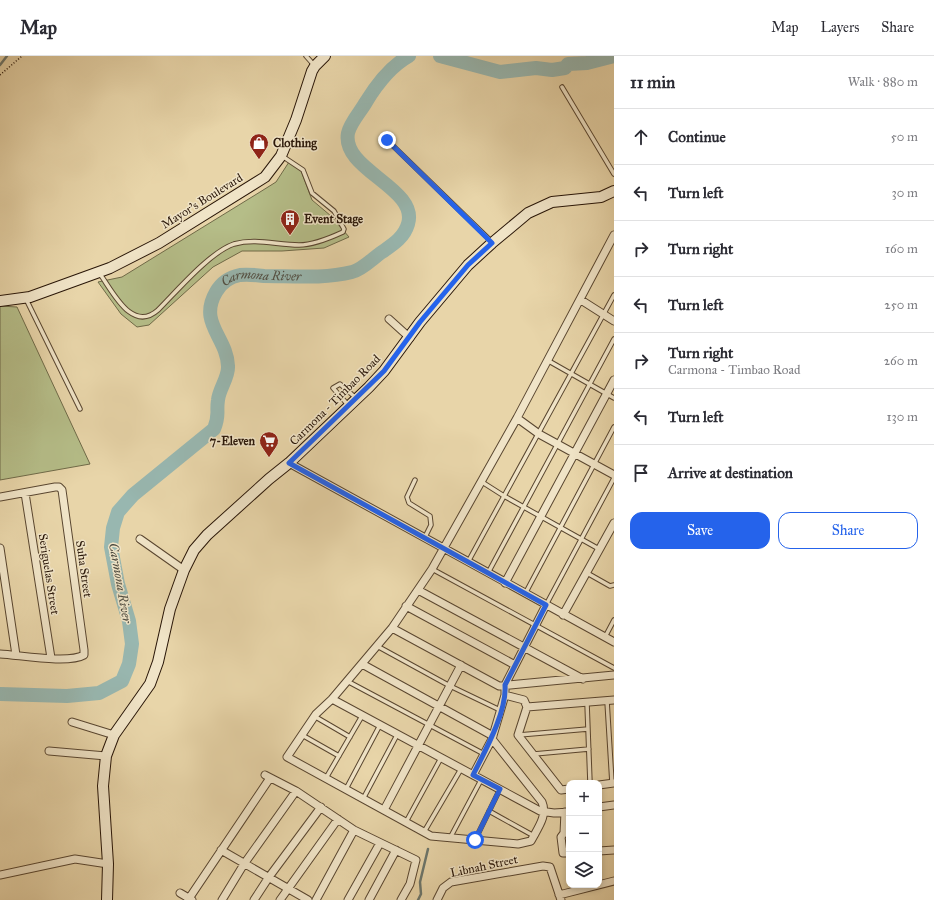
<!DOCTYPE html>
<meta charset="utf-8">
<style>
:root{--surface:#fff;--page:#f7f7f7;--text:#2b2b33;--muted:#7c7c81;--line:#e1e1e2;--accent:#2563eb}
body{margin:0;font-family:"IM FELL Great Primer",serif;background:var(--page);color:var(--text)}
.controls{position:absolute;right:12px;bottom:12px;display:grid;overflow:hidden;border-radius:8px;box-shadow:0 2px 6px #0003}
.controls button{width:36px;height:36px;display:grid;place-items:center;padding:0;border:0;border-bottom:1px solid var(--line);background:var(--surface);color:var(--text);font:20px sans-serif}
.stop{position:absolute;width:12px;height:12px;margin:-9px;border:3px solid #2563eb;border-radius:50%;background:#fff}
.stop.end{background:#2563eb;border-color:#fff;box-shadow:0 1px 4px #0008}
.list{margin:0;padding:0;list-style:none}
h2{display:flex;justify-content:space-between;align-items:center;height:52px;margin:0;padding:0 16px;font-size:17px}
h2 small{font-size:13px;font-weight:400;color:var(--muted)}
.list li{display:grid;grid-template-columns:26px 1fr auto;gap:12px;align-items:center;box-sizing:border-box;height:56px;padding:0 16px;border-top:1px solid var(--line)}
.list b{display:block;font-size:15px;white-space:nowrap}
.list p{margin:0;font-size:13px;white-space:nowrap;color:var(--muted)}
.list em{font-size:13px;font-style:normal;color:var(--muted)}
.actions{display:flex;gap:8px;padding:12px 16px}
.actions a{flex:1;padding:9px 0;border:1px solid var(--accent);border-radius:12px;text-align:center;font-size:14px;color:var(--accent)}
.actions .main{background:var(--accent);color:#fff}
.icon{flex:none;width:22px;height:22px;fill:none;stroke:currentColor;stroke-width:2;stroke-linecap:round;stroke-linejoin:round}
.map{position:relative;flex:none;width:614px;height:844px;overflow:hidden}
header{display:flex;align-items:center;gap:24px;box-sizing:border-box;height:56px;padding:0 20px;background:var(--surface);border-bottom:1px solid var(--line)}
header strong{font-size:19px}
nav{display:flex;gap:22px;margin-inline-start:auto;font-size:14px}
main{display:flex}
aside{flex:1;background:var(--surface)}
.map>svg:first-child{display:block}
.green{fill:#b5bd88;stroke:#6f6a48}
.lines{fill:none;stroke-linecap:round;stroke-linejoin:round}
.stream{stroke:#6c776d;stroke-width:2.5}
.river{stroke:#98b7b0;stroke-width:14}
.service-casing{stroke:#594630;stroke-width:5.5}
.minor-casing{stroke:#594630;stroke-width:9}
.secondary-casing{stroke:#291608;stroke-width:12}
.path{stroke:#291608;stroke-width:1.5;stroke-dasharray:1 2;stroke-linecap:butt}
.service{stroke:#f0e4c7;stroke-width:3.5}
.minor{stroke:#f0e4c7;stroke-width:7}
.secondary{stroke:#f0e4c7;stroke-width:10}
.route{stroke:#2563eb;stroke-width:5}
.labels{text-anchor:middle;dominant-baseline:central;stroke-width:3;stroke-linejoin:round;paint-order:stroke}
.poi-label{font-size:12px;font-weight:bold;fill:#291608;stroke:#f0e4c7;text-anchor:start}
.street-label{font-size:12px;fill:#291608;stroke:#f0e4c7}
.water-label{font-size:13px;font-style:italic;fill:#504e43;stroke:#f0e4c7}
</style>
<header>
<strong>Map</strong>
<nav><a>Map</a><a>Layers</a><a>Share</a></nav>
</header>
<main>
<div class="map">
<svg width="614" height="844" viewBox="0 0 614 844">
<rect width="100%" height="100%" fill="#e8d5a9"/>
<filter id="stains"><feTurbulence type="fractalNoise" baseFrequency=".005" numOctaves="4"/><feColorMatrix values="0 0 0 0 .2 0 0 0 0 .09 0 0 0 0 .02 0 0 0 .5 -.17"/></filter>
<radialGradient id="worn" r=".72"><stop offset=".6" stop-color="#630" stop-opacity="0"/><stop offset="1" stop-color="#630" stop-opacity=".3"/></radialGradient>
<path class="green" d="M289 106 300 112 312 144 331 160 349 181 324 192 282 195H242L213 211 149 269 137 271 121 258 98 226 122 221 260 136 276 126Z
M0 250 17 251 90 408 0 424Z"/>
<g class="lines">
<path class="stream" d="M0 9 7 0
M418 844 421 838 420 826 428 793"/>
<g class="river">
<path d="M440 0 500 16 536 12 552 14 565 12 568 8 587 7 614 0"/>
<path id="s1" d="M0 638 67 640 99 637 122 625 129 608 132 588 129 565 118 528 111 491 113 472 118 456 133 439 214 373C220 359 216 357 218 344 219 333 229 321 228 310 227 281 198 267 216 236 221 227 230 221 240 219 248 218 256 219 264 220 292 220 324 223 352 216 362 214 373 202 382 196 392 189 404 182 408 168 419 132 341 114 348 77 350 67 361 55 366 46 377 28 391 10 409 0"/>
</g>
<g class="service-casing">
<path id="service" d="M306 0 314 9
M562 31 614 118
M387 84 492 186
M100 218C113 236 132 277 158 254 177 235 210 196 234 188 256 182 277 189 299 189 313 189 330 182 343 176L344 173 334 155 312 137 303 114 282 100
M26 243 80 353
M547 304 614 342
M349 350 333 332 340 328 356 342
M415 424 407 441 409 447 430 460 431 469 425 481
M482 426 504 440 599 493
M468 506 614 239
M432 513 614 612
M488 517 614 283
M587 517 610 530 614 529
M525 538 614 371
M546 549 614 422
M605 581 614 564
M377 590 450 630 500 654
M347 625 484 698
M607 645 612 727
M587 647 590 727
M314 660 350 681
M302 679 339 700
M519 679 588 673
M534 698 589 693
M326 722 362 660
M346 733 380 669
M363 743 397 679
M489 755 534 780
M406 766 441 702
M424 776 461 713
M450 782 481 724
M475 784 500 733"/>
</g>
<g class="minor-casing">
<path id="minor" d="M581 244 614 265
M389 263 410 282
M517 362 539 378 614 419
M289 407 614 586
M25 437 51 602
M0 441 55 431H59L62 434 84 594V599C68 608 20 599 0 598
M140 483 184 514
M0 492 16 599
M505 527 614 324
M418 534 583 623
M546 549 505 629V639L492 683 542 746C548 760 537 773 531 785L518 788 431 780 287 701 316 658 332 643 392 572 432 513 517 362 614 179
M406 550 515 609
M563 559 614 467
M392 572 499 630 614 619
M362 608 493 680
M505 639 524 644 527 651 518 679 561 734 569 733
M332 643 540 755 554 757 569 756
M527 651 614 644
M72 666 114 679
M49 695 106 700
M265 719 296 735 354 774 416 804 410 828 401 844
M473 719 492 683
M599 729 614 727
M599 751 614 749
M384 754 461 609
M565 756 564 777 561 781 563 797H569
M221 794 308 844
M599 795 614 794
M0 819 75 803 108 808
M180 837 192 844
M559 839 614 825
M188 844 270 722
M222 844 244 808 296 735
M254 844 269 821 321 751
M280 844 338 763
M316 844 354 774
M348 844 380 787
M369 844 396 794
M437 844 443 832 451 826 543 810 550 811 561 844"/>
</g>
<g class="secondary-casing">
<path id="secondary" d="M0 245 30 241 110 212 159 187 265 121 281 100 296 64 312 15 315 10 325 0
M107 844 108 808 103 730 106 700 114 679 150 628 158 606 170 553 184 514 194 494 207 479 269 423 289 407 369 331 384 315 420 266 468 209 492 187 528 157 552 146 601 141 614 135"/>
</g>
<path class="path" d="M0 19 22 0"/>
<use href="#service" class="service"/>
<use href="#minor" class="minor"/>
<use href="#secondary" class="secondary"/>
</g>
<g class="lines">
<path class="route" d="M387 84 492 187 468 209 420 266 384 315 289 407 546 549 505 629C507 656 485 695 473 719L500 733 475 784"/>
</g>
<defs>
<g id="shop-pin" transform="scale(1)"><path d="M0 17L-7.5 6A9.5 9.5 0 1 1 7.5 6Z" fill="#8f2418" stroke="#f0e4c7"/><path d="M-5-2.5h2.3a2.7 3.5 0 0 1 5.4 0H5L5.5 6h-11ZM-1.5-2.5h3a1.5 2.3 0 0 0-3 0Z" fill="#fff"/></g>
<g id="building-pin" transform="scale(1)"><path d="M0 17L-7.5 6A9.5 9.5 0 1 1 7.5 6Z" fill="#8f2418" stroke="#f0e4c7"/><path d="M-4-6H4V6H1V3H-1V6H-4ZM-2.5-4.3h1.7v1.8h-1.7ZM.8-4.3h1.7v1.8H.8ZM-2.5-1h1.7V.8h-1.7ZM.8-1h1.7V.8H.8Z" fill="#fff"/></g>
<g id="supermarket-pin" transform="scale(1)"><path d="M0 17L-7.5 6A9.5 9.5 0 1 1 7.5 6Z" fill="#8f2418" stroke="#f0e4c7"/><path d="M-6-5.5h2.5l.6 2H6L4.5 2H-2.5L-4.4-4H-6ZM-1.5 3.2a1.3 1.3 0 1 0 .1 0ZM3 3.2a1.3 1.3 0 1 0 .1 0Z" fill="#fff"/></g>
</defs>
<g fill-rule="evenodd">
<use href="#shop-pin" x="259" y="87"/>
<use href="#building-pin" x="290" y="163"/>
<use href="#supermarket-pin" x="269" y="385"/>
</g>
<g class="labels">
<g class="poi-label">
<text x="273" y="87">Clothing</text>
<text x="304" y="163">Event Stage</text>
<text x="255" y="385" text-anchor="end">7-Eleven</text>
</g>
<g class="street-label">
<text transform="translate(202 145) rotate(-32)">Mayor's Boulevard</text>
<text transform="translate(335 344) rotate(-45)">Carmona - Timbao Road</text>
<text transform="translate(84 513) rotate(82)">Suha Street</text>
<text transform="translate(49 518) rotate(81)">Seriguelas Street</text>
<text transform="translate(484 810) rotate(-12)">Libnah Street</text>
</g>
<g class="water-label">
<text stroke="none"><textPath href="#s1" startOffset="621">Carmona River</textPath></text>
<text transform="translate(120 527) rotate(80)">Carmona River</text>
</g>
</g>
<rect width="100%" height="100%" filter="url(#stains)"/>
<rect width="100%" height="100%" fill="url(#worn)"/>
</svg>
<div class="controls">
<button>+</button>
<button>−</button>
<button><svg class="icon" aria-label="layers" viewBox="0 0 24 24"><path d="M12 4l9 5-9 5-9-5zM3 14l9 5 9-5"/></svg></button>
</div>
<div class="stop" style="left:475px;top:784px"></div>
<div class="stop end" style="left:387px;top:84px"></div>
</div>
<aside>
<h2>11 min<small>Walk · 880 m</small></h2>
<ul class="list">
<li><svg class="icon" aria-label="ahead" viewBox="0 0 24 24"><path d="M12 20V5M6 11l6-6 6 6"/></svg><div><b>Continue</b></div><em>50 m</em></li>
<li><svg class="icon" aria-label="left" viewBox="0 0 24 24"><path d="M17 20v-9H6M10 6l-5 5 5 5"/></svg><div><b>Turn left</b></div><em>30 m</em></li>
<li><svg class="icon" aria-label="right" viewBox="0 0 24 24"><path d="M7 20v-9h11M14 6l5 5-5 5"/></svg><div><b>Turn right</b></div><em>160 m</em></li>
<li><svg class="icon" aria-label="left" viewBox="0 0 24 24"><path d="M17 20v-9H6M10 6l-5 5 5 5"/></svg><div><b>Turn left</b></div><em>250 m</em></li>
<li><svg class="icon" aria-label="right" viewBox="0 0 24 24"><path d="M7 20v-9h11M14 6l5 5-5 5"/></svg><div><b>Turn right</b><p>Carmona - Timbao Road</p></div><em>260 m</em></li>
<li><svg class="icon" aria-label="left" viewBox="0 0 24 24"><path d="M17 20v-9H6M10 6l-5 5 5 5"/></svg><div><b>Turn left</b></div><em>130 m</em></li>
<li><svg class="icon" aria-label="arrive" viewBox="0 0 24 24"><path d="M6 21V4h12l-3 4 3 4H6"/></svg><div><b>Arrive at destination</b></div></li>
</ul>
<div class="actions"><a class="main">Save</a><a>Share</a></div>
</aside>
</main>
